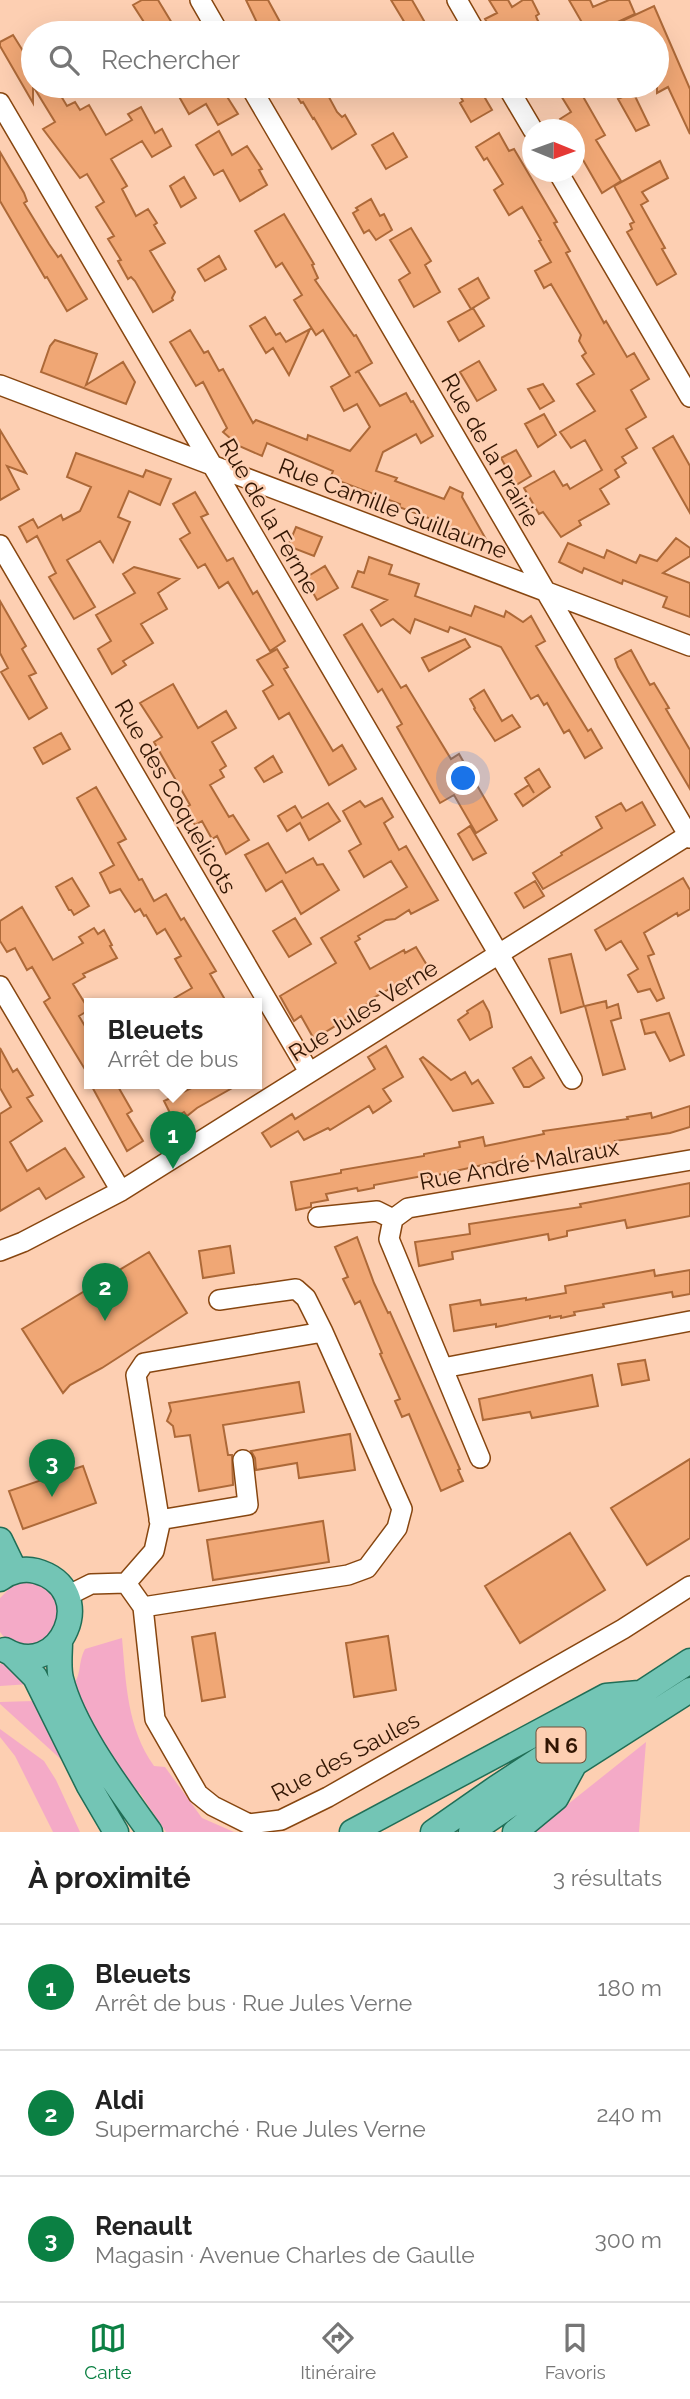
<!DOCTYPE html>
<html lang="fr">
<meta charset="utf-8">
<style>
:root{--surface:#fff;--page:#f2f2f2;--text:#222;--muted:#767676;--line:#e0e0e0;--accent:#0b8043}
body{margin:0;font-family:Raleway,sans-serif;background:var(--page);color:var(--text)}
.compass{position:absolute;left:522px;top:119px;width:63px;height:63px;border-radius:50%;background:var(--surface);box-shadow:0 7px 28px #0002;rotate:91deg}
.you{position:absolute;left:464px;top:779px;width:24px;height:24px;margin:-18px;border:5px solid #fff;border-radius:50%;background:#1a73e8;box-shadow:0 0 0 10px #1a73e833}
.badge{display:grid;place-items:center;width:46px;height:46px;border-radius:50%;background:var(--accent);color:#fff;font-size:23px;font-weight:700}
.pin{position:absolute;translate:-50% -58px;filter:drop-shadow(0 2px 4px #0008)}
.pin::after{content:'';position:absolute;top:37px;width:24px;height:21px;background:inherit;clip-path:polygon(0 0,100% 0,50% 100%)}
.popup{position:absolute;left:84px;top:998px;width:178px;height:91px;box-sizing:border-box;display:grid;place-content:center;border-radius:0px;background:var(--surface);filter:drop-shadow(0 2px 5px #0005);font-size:23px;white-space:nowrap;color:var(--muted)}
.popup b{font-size:26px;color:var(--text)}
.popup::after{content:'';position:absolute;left:50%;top:100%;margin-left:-14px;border:14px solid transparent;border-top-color:var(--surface)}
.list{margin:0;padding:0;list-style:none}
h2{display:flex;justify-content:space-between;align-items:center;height:91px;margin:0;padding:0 28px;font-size:30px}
h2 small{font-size:23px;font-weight:400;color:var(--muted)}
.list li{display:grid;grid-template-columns:46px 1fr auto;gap:21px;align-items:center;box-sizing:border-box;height:126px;padding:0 28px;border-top:2px solid var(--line)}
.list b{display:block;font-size:26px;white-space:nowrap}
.list p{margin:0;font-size:23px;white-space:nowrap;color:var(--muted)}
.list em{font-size:23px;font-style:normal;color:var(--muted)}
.icon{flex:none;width:38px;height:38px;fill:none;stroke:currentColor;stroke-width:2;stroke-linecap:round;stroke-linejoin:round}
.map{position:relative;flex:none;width:690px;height:1832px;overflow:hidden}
.search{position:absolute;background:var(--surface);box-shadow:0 7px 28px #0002;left:21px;right:21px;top:21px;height:77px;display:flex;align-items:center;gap:18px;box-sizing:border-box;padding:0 24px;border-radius:38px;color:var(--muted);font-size:26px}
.sheet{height:469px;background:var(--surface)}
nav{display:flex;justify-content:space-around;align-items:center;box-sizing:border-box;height:98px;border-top:2px solid var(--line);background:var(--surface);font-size:19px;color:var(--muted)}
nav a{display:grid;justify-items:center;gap:4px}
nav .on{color:var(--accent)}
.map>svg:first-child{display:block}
.green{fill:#f4aac7}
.building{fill:#f0a775;stroke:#ad6938;stroke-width:2}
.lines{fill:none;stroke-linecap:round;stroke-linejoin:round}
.minor-casing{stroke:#874610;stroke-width:22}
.major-casing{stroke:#206e56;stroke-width:27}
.minor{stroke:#fff;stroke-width:19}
.major{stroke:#73c5b5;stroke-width:24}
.labels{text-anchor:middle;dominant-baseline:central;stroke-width:5;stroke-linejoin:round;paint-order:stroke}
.shield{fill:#fdcfb2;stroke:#6f4e38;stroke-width:2}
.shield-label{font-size:21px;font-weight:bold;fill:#321603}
.street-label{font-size:23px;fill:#321603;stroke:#fdcfb2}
</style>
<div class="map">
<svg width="690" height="1832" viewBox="0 0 690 1832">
<rect width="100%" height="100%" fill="#fdcfb2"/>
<path class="green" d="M22 1582C40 1581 49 1590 59 1604L56 1631 34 1647 7 1641 0 1632V1598L13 1585Z
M122 1638C126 1683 127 1728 154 1766L165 1767 202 1818 234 1832H166L139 1792 131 1794 70 1688C83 1676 77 1664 85 1649Z
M0 1664H8L30 1684 0 1686Z
M34 1701 65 1763 0 1704V1702Z
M0 1729 44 1761 56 1780 80 1832H53L15 1756 0 1737Z
M646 1742 639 1832H533Z"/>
<path class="building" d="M142 0H158L178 33H151L133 5Z
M246 0H268L280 22 262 33Z
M391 0H412L431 33H411Z
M489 0H508L512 7 523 0H532L539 14 536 16 537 19 545 33H493L485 19 497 13Z
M569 0H590L593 7 609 0H629L635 14 594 33H588Z
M654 6 690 89V134L668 87 657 93V33H629L624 20Z
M13 35 23 51 28 48 33 55V103L0 46V42Z
M33 86H55L67 106 75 102 80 110 89 105 106 135 132 120 128 114 141 107 155 133 162 129 171 146 152 157 142 141 111 159 127 186 122 189 136 216 148 209 157 223 154 225 165 243 150 251 175 292 172 298 173 300 153 312 135 281 131 277 128 279 118 261 121 260 108 239 114 236 96 207 104 202 87 174 80 178 43 129 55 122Z
M173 86H218L224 96 226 95 238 114 218 125 206 104 189 114Z
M291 86H328L324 88 337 112 342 117 345 115 356 134 332 149 314 118 313 119 303 102 301 103Z
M454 86H478L492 110 471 122 460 103 463 101Z
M555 86H577L605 135 596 140 621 181 602 193 575 146V130H566L560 119 571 112Z
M633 92 649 125 636 131 618 99Z
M219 131 232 155 247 146 262 169 259 170 267 185 240 201 223 170 214 175 196 145Z
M393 133 407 157 386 169 372 145Z
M499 133 509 151 514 149 557 222 554 223 570 251 566 253 604 323 606 321 627 357 634 353 649 379 631 390 646 417 626 429 637 448 622 457 626 463 615 470 619 477 600 489 609 504 579 521 581 525 561 537 543 512 539 514 524 488 554 471 563 486 567 484 570 489 602 470 585 440 571 448 560 432 595 411 577 384 594 374 582 356 586 353 579 341 581 335 551 284 544 288 535 271 551 262 539 241 541 240 522 207 509 215 494 190 503 184 487 158 484 160 476 147Z
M0 152 24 193 27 201 24 203 49 244 58 257 61 255 87 299 67 311 47 277 45 278 0 201Z
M660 161 668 178 642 192 648 201 641 205 665 248 662 249 676 274 657 285 627 232 632 229 630 224 634 222 614 186Z
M184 177 196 198 181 207 170 186Z
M371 199 380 216 384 214 392 230 376 240 369 230 364 233 353 213 358 210 356 208Z
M284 214 314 264 312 265 318 278 315 280 354 336 356 335 372 363 355 373 358 371 380 406 406 393 411 402 413 401 433 436 421 443 416 434 383 452 376 471 397 478 395 481 444 499 450 487 463 493 462 497 487 541 451 527 450 530 432 523 434 520 399 507 400 504 339 481 340 479 331 476 333 471 267 443 262 456 239 446 223 432 227 428 203 382 196 386 170 342 190 330 204 353 208 351 219 371 223 369 253 423 256 420 307 440 308 435 350 451 370 427 357 404 344 411 331 387 350 376 323 330 316 335 294 300 302 295 282 263 276 267 255 231Z
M411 228 431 261 425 265 440 292 414 307 399 280 410 273 390 240Z
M219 256 226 269 205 281 198 269Z
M478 278 489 298 471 309 459 289Z
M473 308 484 326 459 341 448 322Z
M265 317 276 335 280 333 286 342 310 329 289 375 273 348 266 353 250 326Z
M55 340 97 354 86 385 123 362 135 382 126 404 41 372 50 346Z
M479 361 496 390 477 401 460 372Z
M543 384 554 401 540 409 528 389Z
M544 414 556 435 538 447 525 424Z
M0 430 26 473 7 466 19 489 0 500Z
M673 436 690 466V513L653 448Z
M516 450 531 476 516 485 501 458Z
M76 453 143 477 146 470 171 479 160 505 129 491 118 517 130 522 113 562 100 541 67 560 95 607 74 619 49 577 56 573 37 536 27 542 19 527 33 519 38 528 61 515 63 520 80 511 91 487 67 477Z
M195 492 208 514 201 517 227 561 233 558 253 594 257 591 285 641 270 651 228 582 219 588 205 564 198 568 180 539 190 533 173 504Z
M296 527 322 537 314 556 288 546Z
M676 538 690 548V556L663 573 690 583V617L663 607 667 597 623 580 622 584 584 568 582 573 559 562 568 543 604 558 607 550 636 563 640 555 657 561Z
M369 557 392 565 389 574 419 584 415 596 471 616 475 606 504 617 506 611 523 622 531 616 545 641 536 646 588 731 591 729 602 748 585 758 569 730 564 733 547 703 544 705 538 695 531 699 501 647 450 627 448 632 415 619 410 633 393 619 381 626 371 610 387 600 352 587 358 571 364 573Z
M325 566 338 588 317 600 305 578Z
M134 567 179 579 158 593 167 609 141 624 153 643 123 661 126 665 112 674 98 649 111 641 96 615 135 593 123 574Z
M0 601 26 646 22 649 36 673 29 676 47 708 29 719 1 672 8 668 0 653Z
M362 624 401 688 406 685 451 759 459 754 497 820 476 833 454 795 440 803 397 727 402 724 382 689 378 692 344 635Z
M465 639 470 647 429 671 422 658Z
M277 649 288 667 284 669 333 751 342 745 356 769 329 785 289 713 279 719 263 691 273 685 257 660Z
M631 650 650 685 654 683 669 708 666 709 690 750V789L618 667 615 659Z
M173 684 198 728 226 711 236 728 212 742 226 766 220 770 224 777 210 785 229 817 233 815 249 840 226 854 217 836 212 839 202 821 195 825 185 808 190 805 154 742 162 737 140 703Z
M484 690 502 721 512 715 520 727 495 741 474 709 475 708 470 699Z
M61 733 70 749 43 764 34 748Z
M273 756 282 772 264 782 255 768Z
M539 769 550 787 523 806 515 794 529 785 534 793 525 778Z
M96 787 126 839 118 843 139 880 142 879 154 901 166 894 181 920 184 918 216 971 210 974 227 1003H166L192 988 175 959 181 956 165 929 157 934 146 915 144 916 140 909 135 912 120 889 110 893 100 873 114 865 77 798Z
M382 798 393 817 384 823 399 850 406 846 438 900 411 914 409 910 395 919 386 920 358 936 360 939 355 942 370 969 404 950 405 953 416 947 428 967 370 1000 371 1002 362 1007 363 1009 314 1039 301 1016 294 1021 280 996 336 963 321 938 407 887 391 861 364 877 349 851 361 844 343 811 360 801 365 807Z
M642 802 655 825 543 889 533 873 562 855 561 853 602 828 596 817 621 803 626 811Z
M328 803 340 821 309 840 300 823 287 831 278 816 295 806 302 818Z
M470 826 486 853 473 860 458 834Z
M268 843 286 873 313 858 317 865 323 864 339 890 301 914 282 881 266 891 245 855Z
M72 878 89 906 74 915 71 910H69L56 887Z
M683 878 690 890V909L678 916 677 913 644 933 654 954 648 956 664 998 657 1001 650 989 638 992 628 975 638 969 621 941 606 950 595 930Z
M535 881 544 896 524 908 515 893Z
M22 907 53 960 83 943 79 937 94 928 98 934 104 930 112 945 110 946 117 958 83 974 85 977 73 984 89 1010 79 1016 89 1033V1076L44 1002 50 998 32 967 27 970 15 948 7 952 0 941V921Z
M295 918 311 944 289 957 273 931Z
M571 954 584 1006 561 1013 549 959Z
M483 1001 489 1012 492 1027 470 1040 458 1020 468 1013 467 1011Z
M606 1001 607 1008 618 1004 621 1018 611 1021 625 1069 603 1075 585 1006Z
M669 1013 684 1055 670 1061 655 1032 645 1034 641 1020Z
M386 1046 403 1077 383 1089 391 1101 373 1113 369 1106 330 1130 328 1128 304 1140 298 1131 271 1147 262 1133 292 1114 295 1119 375 1069 368 1057Z
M0 1048 13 1072 17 1069 33 1095 27 1098 42 1121 10 1142 27 1171 65 1148 84 1177 46 1199 39 1188 0 1211V1114L11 1107 0 1088Z
M423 1057 451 1080 465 1072 472 1084 478 1080 493 1103 453 1111 420 1059Z
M531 1057 544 1078 529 1087H524L513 1068Z
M90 1083H116L132 1111 127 1114 143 1141 127 1151Z
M202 1083H241L197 1108 187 1116 184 1112 173 1119 164 1101Z
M690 1106V1127L670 1133 615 1141 616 1145 502 1167 501 1161 428 1177V1175L374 1185V1188L358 1191 357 1188 326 1194 328 1200 311 1203V1207L296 1210 291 1182 341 1173V1170L424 1156V1154L460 1147 459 1142 483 1137 485 1146 544 1134 543 1131 628 1119 627 1117 651 1113 652 1118Z
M690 1183V1216L627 1228 625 1220 567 1231V1236L549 1240 548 1234 452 1252 453 1259 419 1266 415 1242 470 1234 469 1224 581 1207 580 1204Z
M357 1237 374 1283 388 1313 390 1312 460 1469 458 1470 463 1481 441 1491 409 1414 402 1417 395 1401 400 1399 380 1354 382 1353 360 1301 355 1304 343 1279 348 1277 335 1247Z
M230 1246 234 1273 203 1278 199 1251Z
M149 1252 187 1313 102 1368 70 1385 63 1393 22 1329Z
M654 1270 655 1276 690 1270V1294L673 1297 672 1292 603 1304 604 1307 574 1312 575 1315 561 1318V1316L550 1318V1316L496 1327V1324L454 1331 450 1305 480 1300 481 1305 526 1298V1300L566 1293 565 1286Z
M645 1360 649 1380 622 1385 618 1364Z
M592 1375 598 1406 532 1418 530 1412 483 1420 479 1399Z
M299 1382 304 1412 223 1425 228 1455H232L233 1485 199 1491 190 1435 175 1437 173 1426 167 1421 171 1411 169 1403Z
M350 1434 355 1470 299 1478 297 1463 256 1470 255 1458 251 1451Z
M690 1459V1538L647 1565 611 1508Z
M83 1466 96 1503 23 1529 9 1491Z
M323 1521 329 1562 213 1580 207 1540Z
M570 1533 605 1590 520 1643 485 1586Z
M215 1633 225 1697 202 1701 192 1637Z
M388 1636 396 1690 354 1697 346 1643Z"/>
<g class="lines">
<g class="minor-casing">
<path id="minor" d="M200 0 219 33
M457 0 476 33
M250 86 690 838
M507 86 533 130
M0 103 572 1079
M558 172 690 397
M0 385 690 646
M0 545 309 1072
M0 986 121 1191
M318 1217 377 1211 393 1219
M0 1251 23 1242 121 1191 690 834
M219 1300 296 1289 306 1298 323 1332
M443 1368 690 1321
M480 1458 389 1239 393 1219 408 1208 690 1160
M159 1520 248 1505 243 1460
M126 1583 154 1551 160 1524 136 1375 144 1363 323 1332 402 1509 397 1528 367 1568 348 1575 143 1607
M67 1596 91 1584 126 1583 143 1607 155 1719 198 1794 213 1806 249 1824 281 1820 328 1797 623 1629 690 1586"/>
</g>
<g class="major-casing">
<path id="major" d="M0 1540 15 1571
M0 1579C10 1571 24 1568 36 1571 102 1589 60 1683 5 1650
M60 1641C60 1653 58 1667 61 1679 73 1728 120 1790 150 1832
M12 1654 35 1677 89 1786 116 1832
M352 1832 606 1696 639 1693
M433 1832 496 1788 690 1661
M471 1832 513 1803 690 1690
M515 1832 556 1798 574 1765"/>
</g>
<use href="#minor" class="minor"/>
<use href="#major" class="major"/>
</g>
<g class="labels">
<rect class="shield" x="536.5" y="1727.5" width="49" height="35" rx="5"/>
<g class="shield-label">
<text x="561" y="1745">N 6</text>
</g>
<g class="street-label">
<text transform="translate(491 450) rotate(60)">Rue de la Prairie</text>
<text transform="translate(393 508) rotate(21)">Rue Camille Guillaume</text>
<text transform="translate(270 516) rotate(60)">Rue de la Ferme</text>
<text transform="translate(176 796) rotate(60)">Rue des Coquelicots</text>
<text transform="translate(363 1010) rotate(-32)">Rue Jules Verne</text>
<text transform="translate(519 1164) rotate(-10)">Rue André Malraux</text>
<text transform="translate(345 1756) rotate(-28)">Rue des Saules</text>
</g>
</g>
</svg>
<svg class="compass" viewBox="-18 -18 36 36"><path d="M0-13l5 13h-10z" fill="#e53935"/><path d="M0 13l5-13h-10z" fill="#767676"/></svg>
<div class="you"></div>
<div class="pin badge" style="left:173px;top:1169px">1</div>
<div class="popup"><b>Bleuets</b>Arrêt de bus</div>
<div class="pin badge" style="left:105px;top:1321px">2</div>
<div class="pin badge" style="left:52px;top:1497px">3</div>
<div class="search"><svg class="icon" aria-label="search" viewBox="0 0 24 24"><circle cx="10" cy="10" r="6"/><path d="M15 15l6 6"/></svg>Rechercher</div>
</div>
<section class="sheet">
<h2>À proximité<small>3 résultats</small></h2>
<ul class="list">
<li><span class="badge">1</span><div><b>Bleuets</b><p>Arrêt de bus · Rue Jules Verne</p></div><em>180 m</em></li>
<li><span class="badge">2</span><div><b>Aldi</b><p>Supermarché · Rue Jules Verne</p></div><em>240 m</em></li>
<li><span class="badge">3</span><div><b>Renault</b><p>Magasin · Avenue Charles de Gaulle</p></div><em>300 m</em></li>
</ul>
</section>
<nav>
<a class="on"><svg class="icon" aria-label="map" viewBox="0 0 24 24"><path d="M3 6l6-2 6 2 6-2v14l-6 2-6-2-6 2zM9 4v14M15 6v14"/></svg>Carte</a>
<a><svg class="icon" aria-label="directions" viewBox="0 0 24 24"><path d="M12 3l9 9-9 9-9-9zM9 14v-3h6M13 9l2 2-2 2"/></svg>Itinéraire</a>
<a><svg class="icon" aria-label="saved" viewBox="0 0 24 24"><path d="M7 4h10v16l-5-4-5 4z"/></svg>Favoris</a>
</nav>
